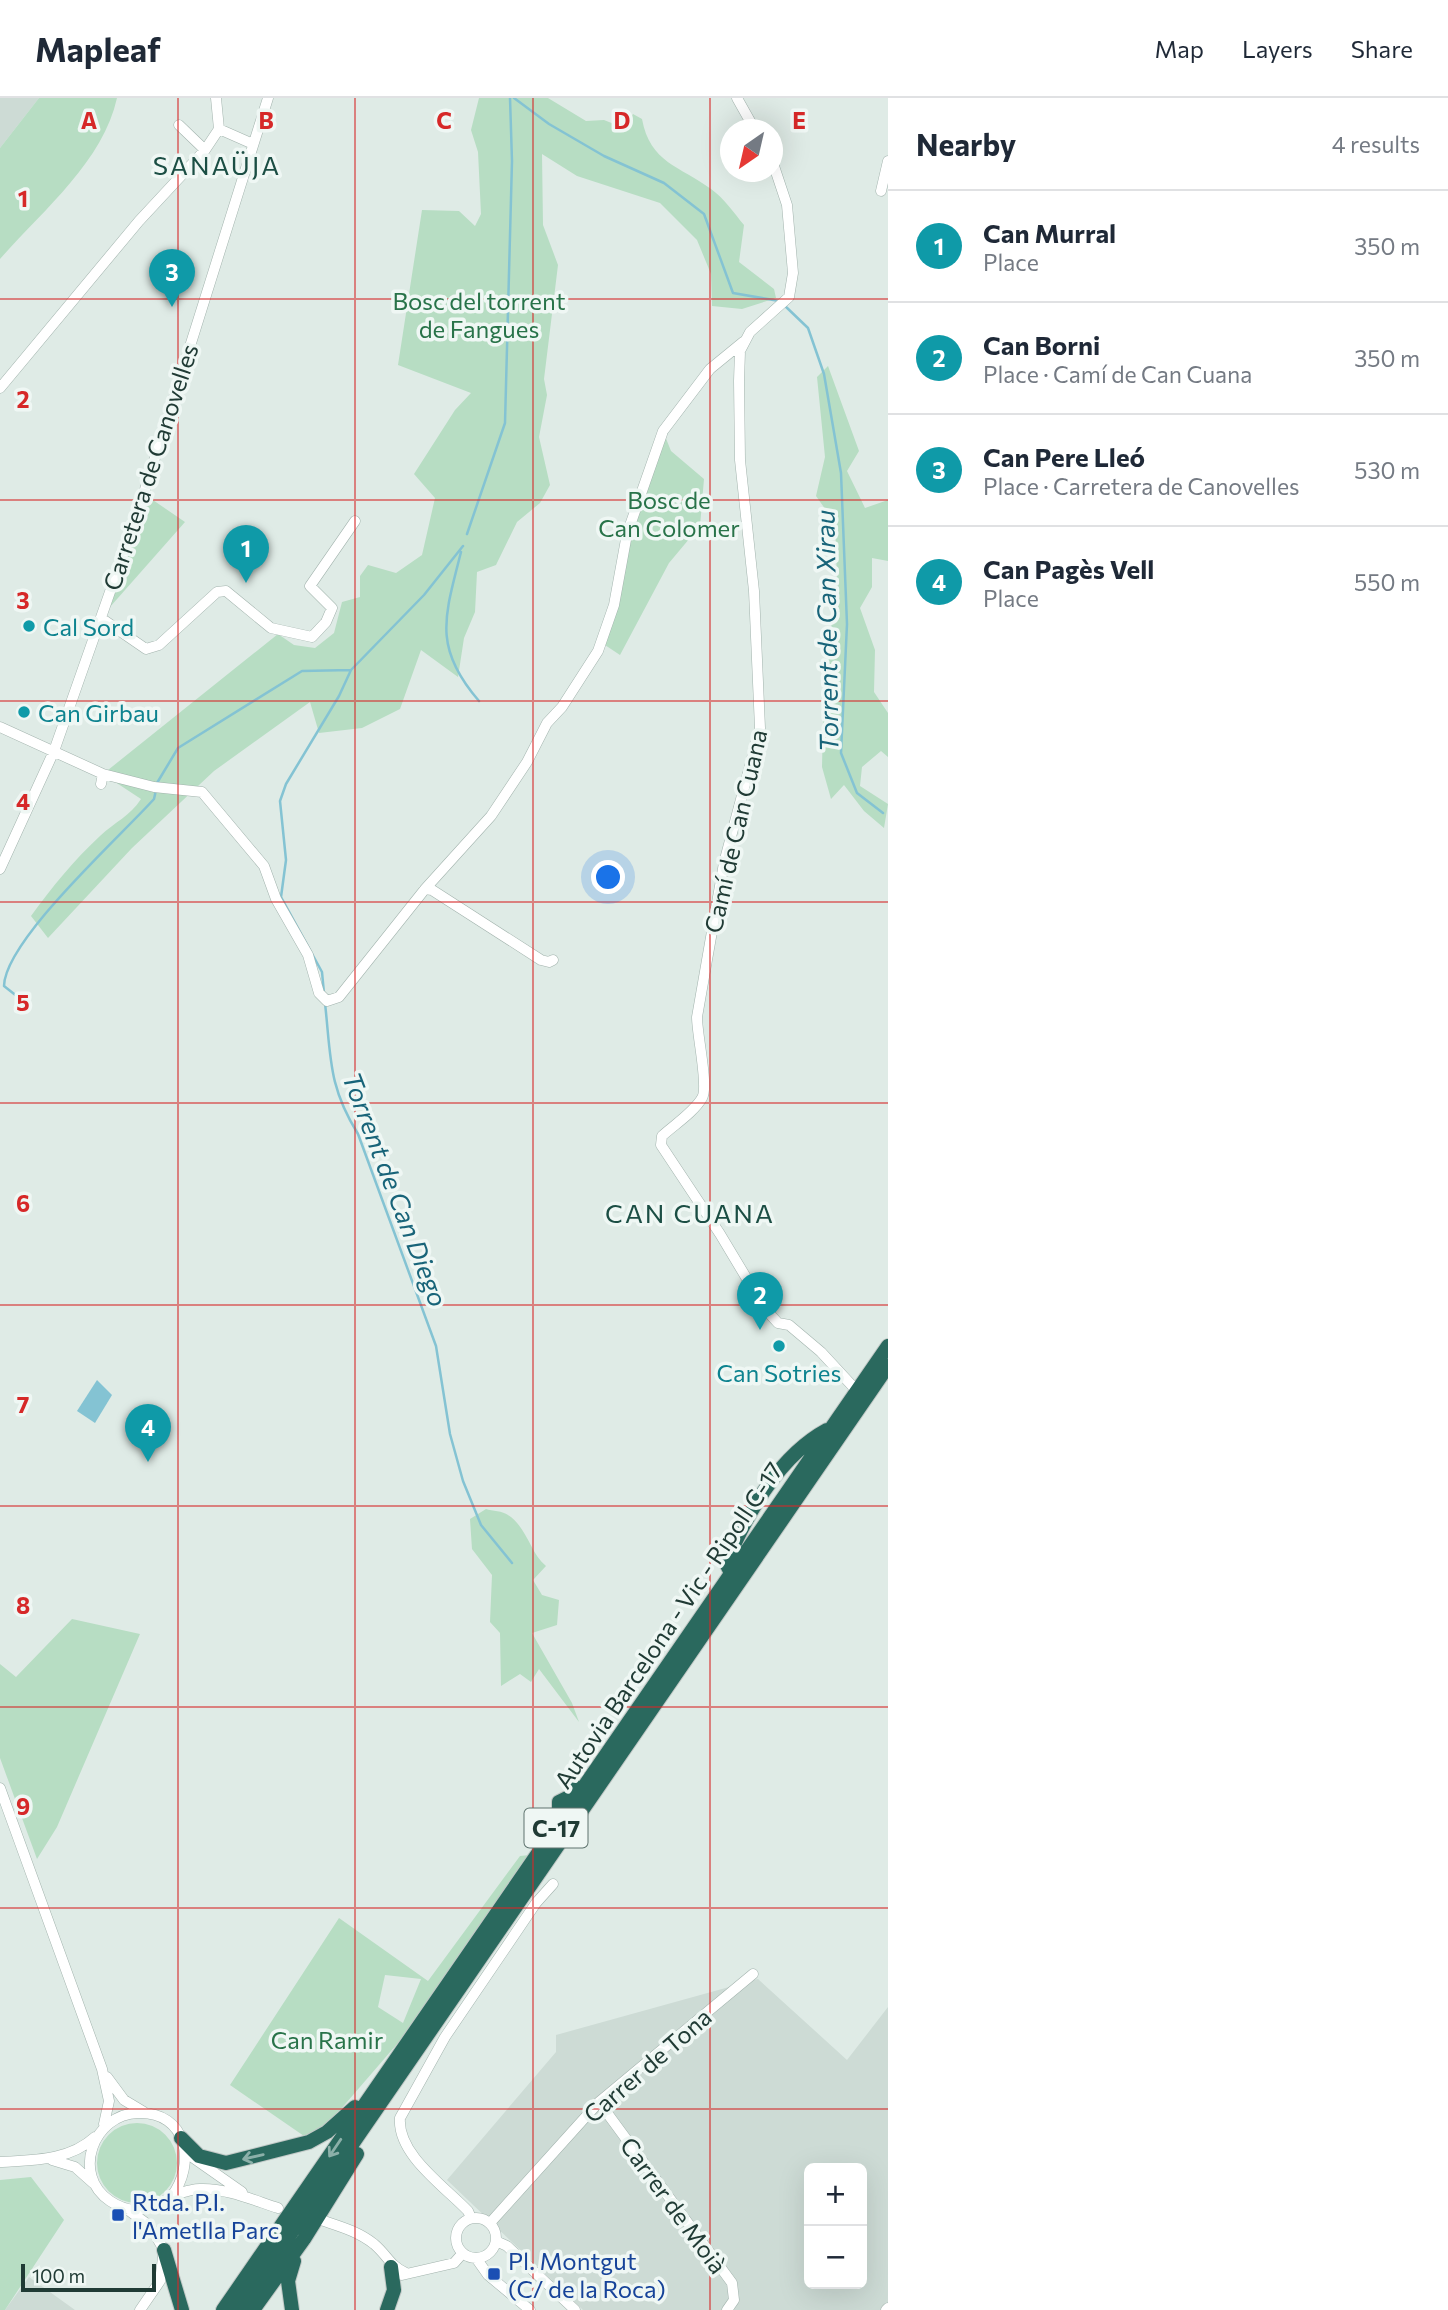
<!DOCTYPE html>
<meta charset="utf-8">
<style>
:root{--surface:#fff;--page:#f2f2f3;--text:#1f2937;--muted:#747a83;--line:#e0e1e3;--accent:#805143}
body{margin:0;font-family:Commissioner,sans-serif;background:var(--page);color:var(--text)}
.controls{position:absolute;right:21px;bottom:21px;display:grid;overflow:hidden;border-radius:10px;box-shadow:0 7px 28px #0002}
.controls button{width:63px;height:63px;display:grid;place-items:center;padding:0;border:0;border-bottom:2px solid var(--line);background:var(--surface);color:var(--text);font:35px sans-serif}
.compass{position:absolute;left:720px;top:21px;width:63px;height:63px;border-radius:50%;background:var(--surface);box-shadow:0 7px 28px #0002;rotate:214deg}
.scale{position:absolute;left:21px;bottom:18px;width:135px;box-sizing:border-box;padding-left:7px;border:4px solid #203b35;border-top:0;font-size:19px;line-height:24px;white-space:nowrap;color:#203b35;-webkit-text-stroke:5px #eff7f4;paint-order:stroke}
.you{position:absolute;left:609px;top:780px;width:24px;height:24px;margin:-18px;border:5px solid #fff;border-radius:50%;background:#1a73e8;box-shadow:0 0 0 10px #1a73e833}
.badge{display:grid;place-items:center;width:46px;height:46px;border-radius:50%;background:var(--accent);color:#fff;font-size:23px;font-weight:700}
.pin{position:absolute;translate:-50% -58px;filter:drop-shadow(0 2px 4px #0008)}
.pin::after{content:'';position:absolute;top:37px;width:24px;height:21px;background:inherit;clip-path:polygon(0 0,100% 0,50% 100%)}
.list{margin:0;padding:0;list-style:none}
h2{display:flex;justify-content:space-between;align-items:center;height:91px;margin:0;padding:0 28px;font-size:30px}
h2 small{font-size:23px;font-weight:400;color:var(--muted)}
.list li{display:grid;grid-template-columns:46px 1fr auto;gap:21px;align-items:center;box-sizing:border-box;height:112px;padding:0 28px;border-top:2px solid var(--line)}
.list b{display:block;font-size:26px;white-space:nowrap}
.list p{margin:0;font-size:23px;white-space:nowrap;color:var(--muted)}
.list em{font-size:23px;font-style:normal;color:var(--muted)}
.map{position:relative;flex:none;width:888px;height:2212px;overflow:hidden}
header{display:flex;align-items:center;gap:42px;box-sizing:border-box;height:98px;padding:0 35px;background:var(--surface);border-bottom:2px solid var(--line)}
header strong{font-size:33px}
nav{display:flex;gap:38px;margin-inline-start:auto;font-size:24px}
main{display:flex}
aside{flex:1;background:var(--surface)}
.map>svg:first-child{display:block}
.built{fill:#cddbd5;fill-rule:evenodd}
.green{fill:#b7ddc3;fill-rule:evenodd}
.water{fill:#84c3d3}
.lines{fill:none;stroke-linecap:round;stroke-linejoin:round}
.stream{stroke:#84c3d3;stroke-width:2.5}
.minor-casing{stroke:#a2b3ad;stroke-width:11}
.highway-casing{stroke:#c1c8c6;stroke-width:16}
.minor{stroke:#fff;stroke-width:10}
.highway{stroke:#2a695e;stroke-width:14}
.oneway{stroke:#8cb0a9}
.grid{fill:none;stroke:#d62828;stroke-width:2;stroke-opacity:0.55}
.culture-dot{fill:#0f9aa8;stroke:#eff7f4;stroke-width:2.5}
.transit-dot{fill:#1a4fb4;stroke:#eff7f4;stroke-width:2.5}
.labels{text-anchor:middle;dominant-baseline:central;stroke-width:7;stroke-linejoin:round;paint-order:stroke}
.shield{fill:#eff7f4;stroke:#5e736e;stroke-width:2}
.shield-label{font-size:23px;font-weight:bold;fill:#203b35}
.park-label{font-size:24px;fill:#287349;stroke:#eff7f4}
.street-label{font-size:24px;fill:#203b35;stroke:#eff7f4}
.culture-label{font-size:24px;fill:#0d838f;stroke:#eff7f4;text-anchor:start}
.transit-label{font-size:24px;fill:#164399;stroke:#eff7f4;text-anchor:start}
.neighbourhood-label{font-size:26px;letter-spacing:2px;fill:#1b4e44;stroke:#eff7f4}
.water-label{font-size:26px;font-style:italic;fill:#186479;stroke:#eff7f4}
.grid-label{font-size:23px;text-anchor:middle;font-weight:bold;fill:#d62828;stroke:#eff7f4;stroke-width:7;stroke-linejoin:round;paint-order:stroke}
</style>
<header>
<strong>Mapleaf</strong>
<nav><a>Map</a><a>Layers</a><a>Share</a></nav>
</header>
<main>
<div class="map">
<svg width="888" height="2212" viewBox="0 0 888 2212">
<rect width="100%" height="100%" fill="#dfebe6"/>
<path class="built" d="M0 0H39L0 50Z
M758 1881 847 1962 888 1909V2212H583L447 2082 556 1954V1937ZM809 2070H862V2186H809Z
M29 2179 75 2212H5Z"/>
<path class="green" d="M39 0H117C103 64 42 113 0 161V50Z
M479 0H548L586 23 604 22 624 30 633 16 642 21C650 65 680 68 711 91 724 100 734 115 744 127L739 164 774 191 776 200 742 211 712 208 711 176 697 142 660 105 577 78 542 56 543 127 558 167 544 281 547 297 539 339 550 387 540 405 517 424 496 467 477 474 475 514 464 540 458 579 421 552 400 611 362 630 319 635 310 604 214 673 132 750 48 840 31 818C52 789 74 762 100 738 115 724 130 718 141 701L103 676 278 536 294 547 315 550 334 535 342 504 360 499V478L368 467 396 475 422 457 435 400 414 376 455 312 471 295 398 267 422 112 459 113 475 128 481 116 478 54 471 32Z
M828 268 859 353 847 373 865 410 888 402V463L872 460V489L860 510 875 552 874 594 888 615V659L881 653 862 669 860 688 888 706 884 730 864 713 844 687 831 701 822 669 823 623 833 585 828 557 837 481 835 425 816 398 825 359 817 279Z
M663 333 671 353 704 381 700 428 669 465 620 557 602 545 627 436Z
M147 398 185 424 110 509Z
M486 1411C492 1413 503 1413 508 1417 527 1429 530 1455 546 1468L533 1482 542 1497 559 1502 557 1527 532 1535 572 1605 579 1624 539 1571 531 1584 520 1576 501 1588 500 1535 490 1524 492 1477 472 1451 470 1421Z
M72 1521 140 1536 57 1729 37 1761 0 1660V1566L16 1579Z
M530 1757 410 1931 328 2026 304 2038 230 1987 339 1820 428 1883 520 1758ZM385 1877 421 1881 403 1925 378 1909Z
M97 2065a40 40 0 1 1 80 0a40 40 0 1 1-80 0Z
M31 2079 64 2122 5 2212H0V2082Z"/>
<path class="water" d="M97 1282 112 1297 95 1325 77 1313Z"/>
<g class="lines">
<path class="stream" d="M514 0 549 26 604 58 664 85 704 116 733 195 779 203
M784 207 808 230 824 276 841 375 847 526 841 655 857 695 883 715
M467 436 505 325 512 63 510 0
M461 454C445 518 432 549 479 603
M157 685 178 650 302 573 351 572 424 497 463 448
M324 895 322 874 281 799 286 762 280 703 286 686 339 598 351 572
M23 903 4 888C5 842 120 739 154 701L156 692
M325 905C331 959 328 988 358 1036L436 1248 450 1336 463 1383 481 1427 512 1465"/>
<g class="minor-casing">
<path id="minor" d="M216 0 219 31
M737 0 755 32
M179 27 205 52
M772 62 787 107 793 175 789 199 750 234 740 253 739 283 740 362 754 493 760 630 724 765 697 919C697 938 709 989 702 1000 694 1014 674 1027 662 1038L661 1047 720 1136 765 1211 778 1225 789 1227 821 1254 857 1293
M881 93 888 63
M0 290 139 123 205 52 219 31 253 46
M101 520 146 551 159 547 217 494 226 493 271 530 312 539 326 524 332 510 310 488 355 423
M0 629 103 676 101 686
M103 676 154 689 202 694 264 768 276 801 308 857 319 895 327 903 339 899 425 791 491 718 527 664 547 625 562 609 598 553 614 507 627 436 663 333 710 271 743 244
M0 771 54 653 137 417 268 0
M425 791 432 792 541 862 549 864 553 862
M0 1690 102 1971 109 2003 104 2026
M107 1979 124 2002 144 2014
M599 2004 732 2185 734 2202 727 2212
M192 2059 242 2094
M52 2062 75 2069 93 2085
M0 2064C33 2062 69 2063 95 2039
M171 2099C197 2066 187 2013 138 2015 93 2016 71 2077 110 2103 147 2128 166 2092 200 2091 226 2090 253 2102 278 2110
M128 2112 150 2128 164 2152 160 2183 140 2212
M471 2120 468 2113C444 2088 397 2056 400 2020L445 1939 536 1805 553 1786
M456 2140a20 20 0 1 1 40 0a20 20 0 1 1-40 0Z
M324 2123C342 2129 359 2134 374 2146 388 2158 389 2167 406 2175
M490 2125 599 2004 753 1876
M496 2143 507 2148 575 2212
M476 2160 488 2177 530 2212
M402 2177 454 2165 462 2156
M886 2212 888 2210"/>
</g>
<g class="highway-casing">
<path id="highway" d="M731 1475 726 1465C747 1415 779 1358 827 1332
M551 1725 559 1713V1704L569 1699 576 1689
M181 2040 199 2058 226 2065 309 2044 327 2034 355 2009
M164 2152 182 2212
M223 2212 888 1248
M238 2212 888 1268
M253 2212 304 2141 357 2056
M292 2212 288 2183 294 2163
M387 2212 394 2192 391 2169"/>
</g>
<use href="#minor" class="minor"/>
<use href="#highway" class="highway"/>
</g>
<defs><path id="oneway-shaft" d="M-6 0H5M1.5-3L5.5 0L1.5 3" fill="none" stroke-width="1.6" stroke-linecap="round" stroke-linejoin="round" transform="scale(1.75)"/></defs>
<g class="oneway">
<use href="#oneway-shaft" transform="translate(335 2050) rotate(124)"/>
<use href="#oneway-shaft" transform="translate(253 2059) rotate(167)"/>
</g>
<path class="grid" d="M178 0V2212M355 0V2212M533 0V2212M710 0V2212M0 201H888M0 402H888M0 603H888M0 804H888M0 1005H888M0 1207H888M0 1408H888M0 1609H888M0 1810H888M0 2011H888"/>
<g class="culture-dot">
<circle cx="29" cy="528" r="7"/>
<circle cx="24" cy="614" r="7"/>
<circle cx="779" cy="1248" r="7"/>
</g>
<g class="transit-dot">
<rect x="111" y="2110" width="14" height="14" rx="3.5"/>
<rect x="487" y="2169" width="14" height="14" rx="3.5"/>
</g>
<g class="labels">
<rect class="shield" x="524.5" y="1710.5" width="63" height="39" rx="5"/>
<g class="shield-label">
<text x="556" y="1730">C-17</text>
</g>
<g class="park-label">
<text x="479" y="202">Bosc del torrent<tspan x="479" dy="28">de Fangues</tspan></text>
<text x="669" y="401">Bosc de<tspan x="669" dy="28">Can Colomer</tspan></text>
<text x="327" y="1941">Can Ramir</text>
</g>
<g class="street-label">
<text transform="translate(150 369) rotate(-72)">Carretera de Canovelles</text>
<text transform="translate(735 733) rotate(-77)">Camí de Can Cuana</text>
<text transform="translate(668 1527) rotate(-56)">Autovia Barcelona - Vic - Ripoll C-17</text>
<text transform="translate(647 1967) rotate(-41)">Carrer de Tona</text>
<text transform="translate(674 2107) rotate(54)">Carrer de Moià</text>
</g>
<g class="culture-label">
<text x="43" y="528">Cal Sord</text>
<text x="38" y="614">Can Girbau</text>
<text x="779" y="1274" text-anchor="middle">Can Sotries</text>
</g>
<g class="transit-label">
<text x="132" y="2103">Rtda. P.I.<tspan x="132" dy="28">l'Ametlla Parc</tspan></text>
<text x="508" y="2162">Pl. Montgut<tspan x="508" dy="28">(C/ de la Roca)</tspan></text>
</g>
<g class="neighbourhood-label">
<text x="217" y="66">SANAÜJA</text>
<text x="690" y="1114">CAN CUANA</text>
</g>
<g class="water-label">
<text transform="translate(826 533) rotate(-91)">Torrent de Can Xirau</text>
<text transform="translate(396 1091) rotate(69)">Torrent de Can Diego</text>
</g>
</g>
<g class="grid-label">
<text x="89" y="31">A</text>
<text x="266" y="31">B</text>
<text x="444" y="31">C</text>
<text x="622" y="31">D</text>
<text x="799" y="31">E</text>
<text x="23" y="109">1</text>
<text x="23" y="310">2</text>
<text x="23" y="511">3</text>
<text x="23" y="712">4</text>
<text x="23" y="913">5</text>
<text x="23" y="1114">6</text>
<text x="23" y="1315">7</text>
<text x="23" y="1516">8</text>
<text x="23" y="1717">9</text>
</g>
</svg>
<div class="controls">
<button>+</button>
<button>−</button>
</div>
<svg class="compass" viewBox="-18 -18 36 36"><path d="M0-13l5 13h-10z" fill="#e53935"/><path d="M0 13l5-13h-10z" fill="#747a83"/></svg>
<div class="scale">100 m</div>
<div class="you"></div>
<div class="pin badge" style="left:246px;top:485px;background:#0f9aa8">1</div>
<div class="pin badge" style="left:760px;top:1232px;background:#0f9aa8">2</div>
<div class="pin badge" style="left:172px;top:209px;background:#0f9aa8">3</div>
<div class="pin badge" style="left:148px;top:1364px;background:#0f9aa8">4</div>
</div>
<aside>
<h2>Nearby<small>4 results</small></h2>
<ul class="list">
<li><span class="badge" style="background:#0f9aa8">1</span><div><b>Can Murral</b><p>Place</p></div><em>350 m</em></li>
<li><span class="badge" style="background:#0f9aa8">2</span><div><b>Can Borni</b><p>Place · Camí de Can Cuana</p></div><em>350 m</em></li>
<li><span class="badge" style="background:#0f9aa8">3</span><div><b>Can Pere Lleó</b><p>Place · Carretera de Canovelles</p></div><em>530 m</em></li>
<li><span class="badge" style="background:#0f9aa8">4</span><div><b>Can Pagès Vell</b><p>Place</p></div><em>550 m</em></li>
</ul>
</aside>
</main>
